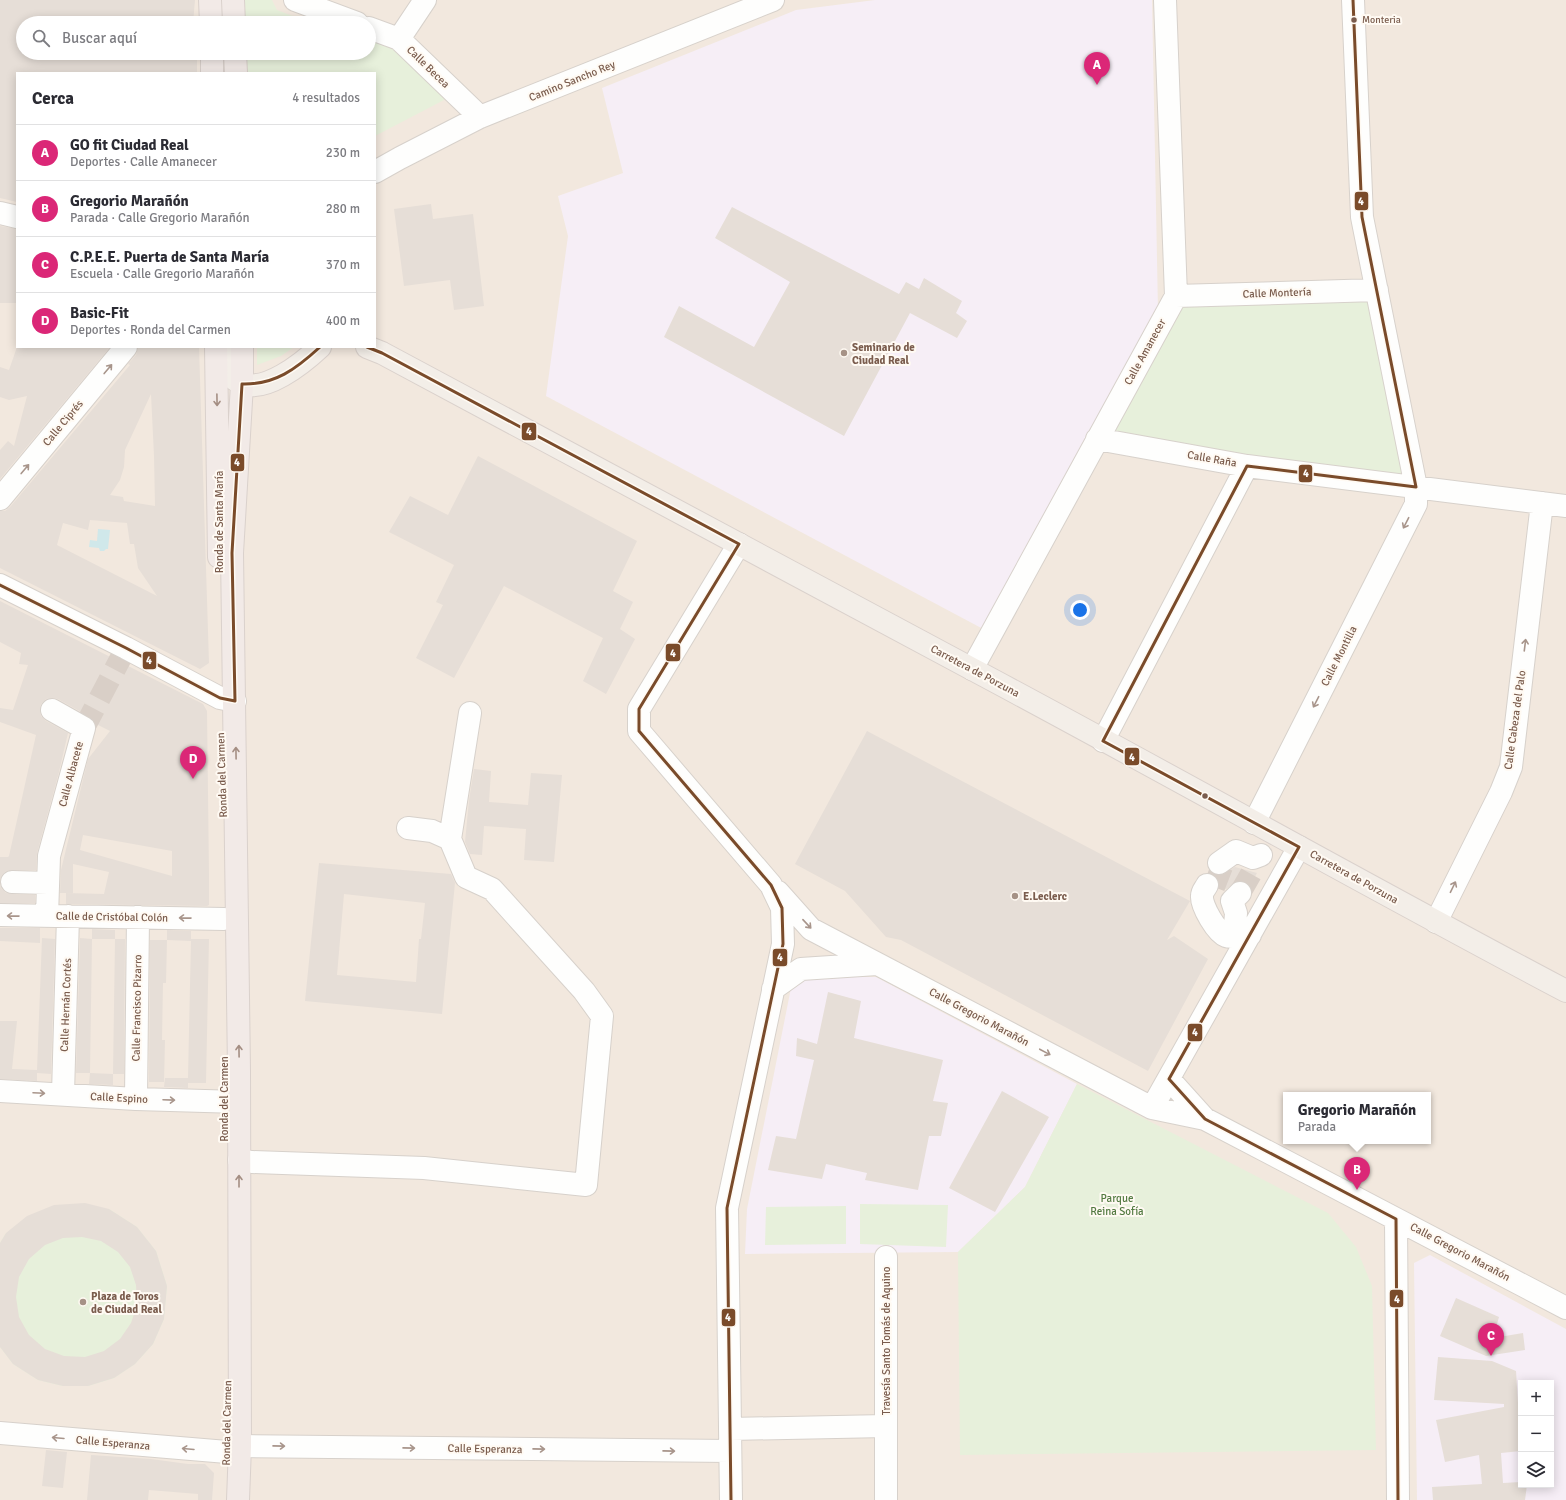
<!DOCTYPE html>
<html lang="es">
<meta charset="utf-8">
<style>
:root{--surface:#fff;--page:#f7f7f7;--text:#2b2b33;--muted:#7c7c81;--line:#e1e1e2;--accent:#db2777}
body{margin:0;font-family:Signika,sans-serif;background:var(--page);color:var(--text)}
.controls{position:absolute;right:12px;bottom:12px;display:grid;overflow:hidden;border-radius:0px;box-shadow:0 2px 10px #0003}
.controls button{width:36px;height:36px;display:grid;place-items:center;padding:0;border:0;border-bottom:1px solid var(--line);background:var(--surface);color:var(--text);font:20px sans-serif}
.you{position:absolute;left:1080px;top:610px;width:14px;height:14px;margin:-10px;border:3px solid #fff;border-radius:50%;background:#1a73e8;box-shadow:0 0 0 6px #1a73e833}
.badge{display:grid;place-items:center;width:26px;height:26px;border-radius:50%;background:var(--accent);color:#fff;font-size:13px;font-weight:700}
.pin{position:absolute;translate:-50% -33px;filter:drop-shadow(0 1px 2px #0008)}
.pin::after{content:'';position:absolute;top:21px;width:14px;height:12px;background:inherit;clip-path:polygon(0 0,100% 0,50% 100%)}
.popup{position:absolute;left:1283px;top:1092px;width:148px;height:52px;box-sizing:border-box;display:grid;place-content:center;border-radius:0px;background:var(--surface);filter:drop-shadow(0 1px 3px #0005);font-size:13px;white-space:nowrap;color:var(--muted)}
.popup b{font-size:15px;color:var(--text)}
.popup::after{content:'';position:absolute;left:50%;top:100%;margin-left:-8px;border:8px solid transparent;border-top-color:var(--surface)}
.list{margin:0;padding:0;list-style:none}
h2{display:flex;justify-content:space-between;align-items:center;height:52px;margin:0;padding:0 16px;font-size:17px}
h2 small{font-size:13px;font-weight:400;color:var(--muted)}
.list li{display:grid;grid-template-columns:26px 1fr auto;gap:12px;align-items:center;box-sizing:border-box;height:56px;padding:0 16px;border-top:1px solid var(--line)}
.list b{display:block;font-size:15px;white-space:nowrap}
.list p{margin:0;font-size:13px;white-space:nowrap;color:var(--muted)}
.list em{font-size:13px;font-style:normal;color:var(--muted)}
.icon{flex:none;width:22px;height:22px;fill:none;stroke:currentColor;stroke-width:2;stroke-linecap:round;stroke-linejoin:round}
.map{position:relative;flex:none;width:1566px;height:1500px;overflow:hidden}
.search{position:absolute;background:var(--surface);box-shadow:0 2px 10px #0003;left:16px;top:16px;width:360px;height:44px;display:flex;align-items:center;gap:10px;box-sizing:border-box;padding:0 14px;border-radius:22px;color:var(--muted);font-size:15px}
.panel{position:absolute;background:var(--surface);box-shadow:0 2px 10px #0003;left:16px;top:72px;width:360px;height:276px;border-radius:0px}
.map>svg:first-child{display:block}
.residential{fill:#f2e8de;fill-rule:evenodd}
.education{fill:#f6eef6;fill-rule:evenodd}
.green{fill:#e7f0db}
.water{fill:#d0e8ea}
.building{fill:#e6ded7;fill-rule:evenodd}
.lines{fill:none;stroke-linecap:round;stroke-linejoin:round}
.minor-tunnel{stroke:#d9cfc7;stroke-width:22;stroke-dasharray:22 11;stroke-linecap:butt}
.minor-casing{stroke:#d7d1cb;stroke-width:24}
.major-casing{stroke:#dad1cc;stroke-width:24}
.highway-casing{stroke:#dad1cc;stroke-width:24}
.minor{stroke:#fefefd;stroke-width:22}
.major{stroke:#f3eee8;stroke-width:22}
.highway{stroke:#f2eae7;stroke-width:22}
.bus-1-casing{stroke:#fffaf3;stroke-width:6}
.bus-1{stroke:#7a4b2a;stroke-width:3}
.oneway{stroke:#a8958b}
.oneway2{stroke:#a48e83}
.bus-dot{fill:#7a5c4d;stroke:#fffaf3;stroke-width:1.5}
.poi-dot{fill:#a69286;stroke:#fffaf3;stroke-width:1.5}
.labels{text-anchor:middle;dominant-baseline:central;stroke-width:4;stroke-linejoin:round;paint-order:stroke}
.bus-label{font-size:10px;fill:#7a5c4d;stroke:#fffaf3;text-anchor:start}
.street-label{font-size:11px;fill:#7a5c4d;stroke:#fffaf3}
.poi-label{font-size:11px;font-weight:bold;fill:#7a5c4d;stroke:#fffaf3;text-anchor:start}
.park-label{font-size:11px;fill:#537a41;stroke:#fffaf3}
.line-badge{stroke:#fffaf3;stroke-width:1.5}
.badge-label{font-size:11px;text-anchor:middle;font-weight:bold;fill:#fff}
</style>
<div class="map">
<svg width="1566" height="1500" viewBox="0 0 1566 1500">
<rect width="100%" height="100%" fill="#f9f5f0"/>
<path class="residential" d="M0 0H1566V1500H0ZM23 23H369V53H23ZM17 73H375V347H17ZM1286 1095H1428V1141H1286ZM1521 1383H1551V1485H1521Z"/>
<path class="education" d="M875 0H1152L1158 311 985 630 546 396 568 236 558 196 623 173 602 88 796 10Z
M805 977H876L1077 1084 1025 1187 958 1252 745 1254 747 1209 791 988Z
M1430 1255 1566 1329V1500H1417L1414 1263ZM1521 1383H1551V1485H1521Z"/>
<path class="green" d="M244 0H272L277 10 311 23H242V5Z
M369 34 387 42 446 94 444 100 375 136V73H244L243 53H369Z
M1377 290 1416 487 1097 439 1176 296Z
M257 347H294L281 356 257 365Z
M1077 1084 1328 1213 1356 1247 1372 1286 1376 1450 960 1455 958 1252 1025 1187Z
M860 1204 948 1205 946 1247 860 1244Z
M846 1206V1244L765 1245 766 1207Z
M109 1209 137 1227 156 1251 167 1286 164 1319 153 1344 135 1364 114 1378 88 1386H63L38 1380 13 1364 0 1347V1243L6 1233Z"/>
<path class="water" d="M98 529 110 530 108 549H106L104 551H100L99 548 89 547 90 540 97 541Z"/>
<path class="building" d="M0 0H195L193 23H110L91 21V23H23V53H197V73H17V202L0 198Z
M431 204 433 219 473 214 484 306 454 310 450 280 404 286 394 209Z
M732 207 899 294 906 282 919 289 924 278 962 301 956 313 967 321 957 338 910 313 844 436 664 337 679 306 754 347 790 282 715 238Z
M0 226 17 229V303H0Z
M17 347H110L0 479V450L8 441 14 446 27 396 9 400 0 397V367L9 370Z
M138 347H199L209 663 200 669 0 568V511H5L10 507 130 365 128 364 136 355ZM151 394 154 456 155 506 124 501 123 497 110 495 120 480 124 467 125 450ZM90 520 127 523 130 544H134L138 568 157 596 57 545 63 523 88 530Z
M478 456 637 541 613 591 633 602 620 629 635 639 606 694 583 681 603 638 504 586 454 678 416 658 443 605 436 602 454 565 389 532 410 496 448 515Z
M0 601 203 704 207 711 209 875V905L207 906 66 904V893L104 894 109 872 73 864V893H60L61 870 88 759 110 731 96 724 90 717 58 699 52 698 46 699 41 704 40 710 41 716 46 721 68 733 59 772 37 853 36 870H12L6 871 2 875 0 880V857H8L9 856 36 735 0 722V708L13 710 28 665 19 664 21 653 0 642ZM83 835 172 851V876L80 850Z
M867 731 1190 901 1167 940 1174 936 1208 959 1148 1071 901 940 886 937 845 891 795 864Z
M474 769 491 771 489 802 528 805 531 773 562 775 554 862 524 860 526 829 484 826 482 855 470 854 465 842 469 800Z
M319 863 451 874 455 883 442 1014 305 1001ZM344 894 425 903 421 939H419L416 982 337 975Z
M1235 867 1257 873 1250 886 1244 881H1237L1226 889 1219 888 1218 879 1210 873 1211 872 1214 874 1221 875Z
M0 884 1 888 6 893 12 894 35 895V903H0Z
M0 928H40V943L0 941Z
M92 929 115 930V939H92Z
M167 930 191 931V939H209L206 1083H188V1080V1088L164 1087 165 1078H188L190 985 191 941 167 940Z
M42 938 55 939 51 1074 37 1073V1081L0 1079V1021H17L12 1069 37 1070Z
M80 938 92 939 90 1073H76Z
M115 939H125L124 1074H113Z
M150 940H167L166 983H163L162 1040H165L164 1082H149Z
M828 992 861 1001 854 1038 943 1060 933 1101 948 1103 941 1136H929L918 1190 865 1180 867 1173 826 1164 822 1179 768 1170 776 1136 796 1139 814 1060 796 1056 797 1038 817 1044Z
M90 1073 113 1074V1085L89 1084Z
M1002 1091 1049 1117 995 1212 949 1188Z
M85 1203 109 1209 137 1227 156 1251 167 1286 164 1319 153 1344 135 1364 114 1378 88 1386H63L38 1380 13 1364 0 1347V1243L6 1233 27 1216 54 1205ZM82 1237 101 1241 118 1252 130 1267 136 1285 137 1305 131 1323 120 1339 104 1351 85 1357 64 1356 45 1349 29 1335 19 1317 16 1297 19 1277 29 1259 45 1245 63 1238Z
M1456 1298 1499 1317 1493 1338 1523 1333 1525 1350 1486 1356 1440 1336Z
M1438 1357 1492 1361 1516 1371 1521 1451 1501 1453 1503 1483 1521 1482V1485H1527L1525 1500H1433L1432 1487 1482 1484 1479 1455 1445 1462 1436 1420 1504 1407V1404L1434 1400Z
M46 1450 67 1452 63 1488 42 1486Z
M91 1455 151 1459 188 1464H205L214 1473 212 1500H198V1494L149 1490 148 1500H87Z"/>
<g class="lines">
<path class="minor-tunnel" d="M84 728 126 648
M1214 887 1223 864
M1240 893 1252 872"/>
<g class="minor-casing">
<path id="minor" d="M295 0 357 23
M369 28 399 39 480 117
M399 39 425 0
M375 172 400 158 480 117 773 0
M0 213 17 217
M1176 296 1377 290
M1097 439 1247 466 1566 506
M0 499 126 347
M0 585 126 648 220 698 235 701
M972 669 1176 296 1165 0
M1103 741 1247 466
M1254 823 1416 504V487L1362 217 1353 0
M450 839 470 713
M1219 863 1236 851 1253 858 1261 855
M12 882 48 883
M1207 885C1205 889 1202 891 1202 896 1201 906 1217 933 1226 936 1231 938 1240 936 1245 936
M778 892 811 929 1152 1108 1205 1119 1566 1308
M1240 893 1232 901 1236 913 1235 926 1237 931 1245 936 1250 935
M0 915 224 919
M47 916 49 856 84 728 52 710
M1436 922 1501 792 1511 767 1542 503
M773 989 801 969 877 964
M1169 1079 1205 1119
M0 1091 136 1099 239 1102
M63 1094 68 916
M136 1099 138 917
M1152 1108 1299 847
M239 1160 252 1162 424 1168 586 1185 602 1016 584 991 492 889 466 877 450 839 432 831 408 828
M1396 1219 1398 1500
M886 1257V1500
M730 1429 886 1426
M0 1433 227 1452
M240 1446 730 1451
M731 1500 727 1208 783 944 782 908 771 885 639 731V709L739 544"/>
</g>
<g class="major-casing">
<path id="major" d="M226 347C226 354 225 365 228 372 230 376 235 380 239 382 263 396 304 362 320 347
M367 347 382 353C579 458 776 563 972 669 1171 775 1367 886 1566 991"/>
</g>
<g class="highway-casing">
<path id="highway" d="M210 0 211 23
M233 0 234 23
M212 53V73
M235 53 236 73
M216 347 219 557
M238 1500 240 1446 239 1071 232 553 242 384V347"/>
</g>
<use href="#minor" class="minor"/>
<use href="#major" class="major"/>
<use href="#highway" class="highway"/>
<g class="bus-1-casing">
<path id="bus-1" d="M1353 0 1362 217 1416 487 1247 466 1103 741 1299 847 1169 1079 1205 1119 1396 1219 1398 1500
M367 347 382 353 739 544 639 709V731L771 885 782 908 783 944 727 1208 731 1500
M0 585 126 648 220 698 235 701 232 553 242 384C275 385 296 369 320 347"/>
</g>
<use href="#bus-1" class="bus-1"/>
</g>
<defs><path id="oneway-shaft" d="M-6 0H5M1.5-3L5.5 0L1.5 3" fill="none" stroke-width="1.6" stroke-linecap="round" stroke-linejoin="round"/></defs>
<g class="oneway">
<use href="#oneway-shaft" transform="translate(108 369) rotate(-50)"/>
<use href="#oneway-shaft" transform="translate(25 469) rotate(-50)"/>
<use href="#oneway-shaft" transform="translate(1406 523) rotate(117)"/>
<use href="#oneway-shaft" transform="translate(1525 645) rotate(-83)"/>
<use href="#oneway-shaft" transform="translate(1316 702) rotate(117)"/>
<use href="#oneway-shaft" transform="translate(1453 887) rotate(-64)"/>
<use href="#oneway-shaft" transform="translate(13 916) rotate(-179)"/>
<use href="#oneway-shaft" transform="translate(185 918) rotate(-179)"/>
<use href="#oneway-shaft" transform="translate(807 924) rotate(47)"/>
<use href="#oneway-shaft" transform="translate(1045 1052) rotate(28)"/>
<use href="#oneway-shaft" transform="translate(39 1093) rotate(3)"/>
<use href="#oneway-shaft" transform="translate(169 1100) rotate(2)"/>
<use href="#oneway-shaft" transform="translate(58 1438) rotate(-175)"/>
<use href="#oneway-shaft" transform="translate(279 1446) rotate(1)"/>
<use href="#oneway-shaft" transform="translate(409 1448) rotate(1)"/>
<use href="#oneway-shaft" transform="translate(188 1449) rotate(-175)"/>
<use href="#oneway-shaft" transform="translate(539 1449) rotate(1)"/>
<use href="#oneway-shaft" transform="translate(669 1451) rotate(1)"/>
</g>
<g class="oneway2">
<use href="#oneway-shaft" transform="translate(217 400) rotate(89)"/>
<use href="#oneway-shaft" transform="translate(236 753) rotate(-91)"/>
<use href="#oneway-shaft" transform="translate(239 1051) rotate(-91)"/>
<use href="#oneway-shaft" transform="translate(239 1181) rotate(-90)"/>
</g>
<g class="bus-dot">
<circle cx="1354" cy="20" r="3.5"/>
<circle cx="1205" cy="796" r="3.5"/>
</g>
<g class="poi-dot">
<circle cx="844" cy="353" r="4"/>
<circle cx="1015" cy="896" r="4"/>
<circle cx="83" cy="1302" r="4"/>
</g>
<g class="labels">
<g class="bus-label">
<text x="1362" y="20">Monteria</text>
</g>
<g class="street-label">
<text transform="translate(428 67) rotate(44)">Calle Becea</text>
<text transform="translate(572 81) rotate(-22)">Camino Sancho Rey</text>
<text transform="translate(1277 293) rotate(-2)">Calle Montería</text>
<text transform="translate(1145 352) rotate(-61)">Calle Amanecer</text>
<text transform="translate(63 423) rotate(-50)">Calle Ciprés</text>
<text transform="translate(1212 459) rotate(10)">Calle Raña</text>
<text transform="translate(219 522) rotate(-90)">Ronda de Santa María</text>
<text transform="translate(1339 656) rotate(-63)">Calle Montilla</text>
<text transform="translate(975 671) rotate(28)">Carretera de Porzuna</text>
<text transform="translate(1515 720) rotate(-82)">Calle Cabeza del Palo</text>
<text transform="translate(71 774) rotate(-75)">Calle Albacete</text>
<text transform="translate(222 775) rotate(-92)">Ronda del Carmen</text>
<text transform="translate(1354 877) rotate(29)">Carretera de Porzuna</text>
<text transform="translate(112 917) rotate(1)">Calle de Cristóbal Colón</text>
<text transform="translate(66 1005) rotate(-88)">Calle Hernán Cortés</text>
<text transform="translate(137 1008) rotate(-89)">Calle Francisco Pizarro</text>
<text transform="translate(979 1017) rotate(28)">Calle Gregorio Marañón</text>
<text transform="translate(119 1098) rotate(3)">Calle Espino</text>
<text transform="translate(224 1099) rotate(-90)">Ronda del Carmen</text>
<text transform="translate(1460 1252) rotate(28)">Calle Gregorio Marañón</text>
<text transform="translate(886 1341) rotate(-90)">Travesía Santo Tomás de Aquino</text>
<text transform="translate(227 1423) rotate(-89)">Ronda del Carmen</text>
<text transform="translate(113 1443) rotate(5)">Calle Esperanza</text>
<text transform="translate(485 1449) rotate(1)">Calle Esperanza</text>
</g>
<g class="poi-label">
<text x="852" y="347">Seminario de<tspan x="852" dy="13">Ciudad Real</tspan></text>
<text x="1023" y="896">E.Leclerc</text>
<text x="91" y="1296">Plaza de Toros<tspan x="91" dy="13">de Ciudad Real</tspan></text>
</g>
<g class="park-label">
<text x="1117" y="1198">Parque<tspan x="1117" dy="13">Reina Sofía</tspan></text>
</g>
</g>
<g class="line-badge">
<rect x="1354" y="191" width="15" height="20" rx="4" fill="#7a4b2a"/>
<rect x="521" y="422" width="16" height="19" rx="4" fill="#7a4b2a"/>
<rect x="230" y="453" width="15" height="19" rx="4" fill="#7a4b2a"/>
<rect x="1298" y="464" width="15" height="19" rx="4" fill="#7a4b2a"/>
<rect x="665" y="643" width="16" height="19" rx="4" fill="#7a4b2a"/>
<rect x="142" y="651" width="15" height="19" rx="4" fill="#7a4b2a"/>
<rect x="1124" y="747" width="16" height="19" rx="4" fill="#7a4b2a"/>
<rect x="772" y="948" width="16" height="19" rx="4" fill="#7a4b2a"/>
<rect x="1187" y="1023" width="16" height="19" rx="4" fill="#7a4b2a"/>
<rect x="1389" y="1289" width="15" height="19" rx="4" fill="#7a4b2a"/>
<rect x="721" y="1308" width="15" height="19" rx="4" fill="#7a4b2a"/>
</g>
<g class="badge-label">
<text x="1361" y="205">4</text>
<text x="529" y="435">4</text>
<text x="237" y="466">4</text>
<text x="1306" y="477">4</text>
<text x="673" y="657">4</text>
<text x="149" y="664">4</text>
<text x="1132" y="761">4</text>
<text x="780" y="961">4</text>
<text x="1195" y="1036">4</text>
<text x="1397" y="1303">4</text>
<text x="728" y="1321">4</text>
</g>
</svg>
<div class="controls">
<button>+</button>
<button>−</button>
<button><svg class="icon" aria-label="layers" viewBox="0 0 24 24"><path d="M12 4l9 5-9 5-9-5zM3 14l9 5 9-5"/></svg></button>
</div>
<div class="you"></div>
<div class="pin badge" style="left:1097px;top:85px">A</div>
<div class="pin badge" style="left:1357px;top:1190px">B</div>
<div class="popup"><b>Gregorio Marañón</b>Parada</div>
<div class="pin badge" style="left:1491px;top:1356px">C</div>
<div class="pin badge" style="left:193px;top:779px">D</div>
<div class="search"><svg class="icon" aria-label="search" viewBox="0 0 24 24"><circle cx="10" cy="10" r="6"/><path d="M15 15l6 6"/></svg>Buscar aquí</div>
<section class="panel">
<h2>Cerca<small>4 resultados</small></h2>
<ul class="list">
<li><span class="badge">A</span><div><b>GO fit Ciudad Real</b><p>Deportes · Calle Amanecer</p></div><em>230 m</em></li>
<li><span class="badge">B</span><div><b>Gregorio Marañón</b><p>Parada · Calle Gregorio Marañón</p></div><em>280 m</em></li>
<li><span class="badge">C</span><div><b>C.P.E.E. Puerta de Santa María</b><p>Escuela · Calle Gregorio Marañón</p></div><em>370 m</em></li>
<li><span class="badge">D</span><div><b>Basic-Fit</b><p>Deportes · Ronda del Carmen</p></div><em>400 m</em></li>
</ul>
</section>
</div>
